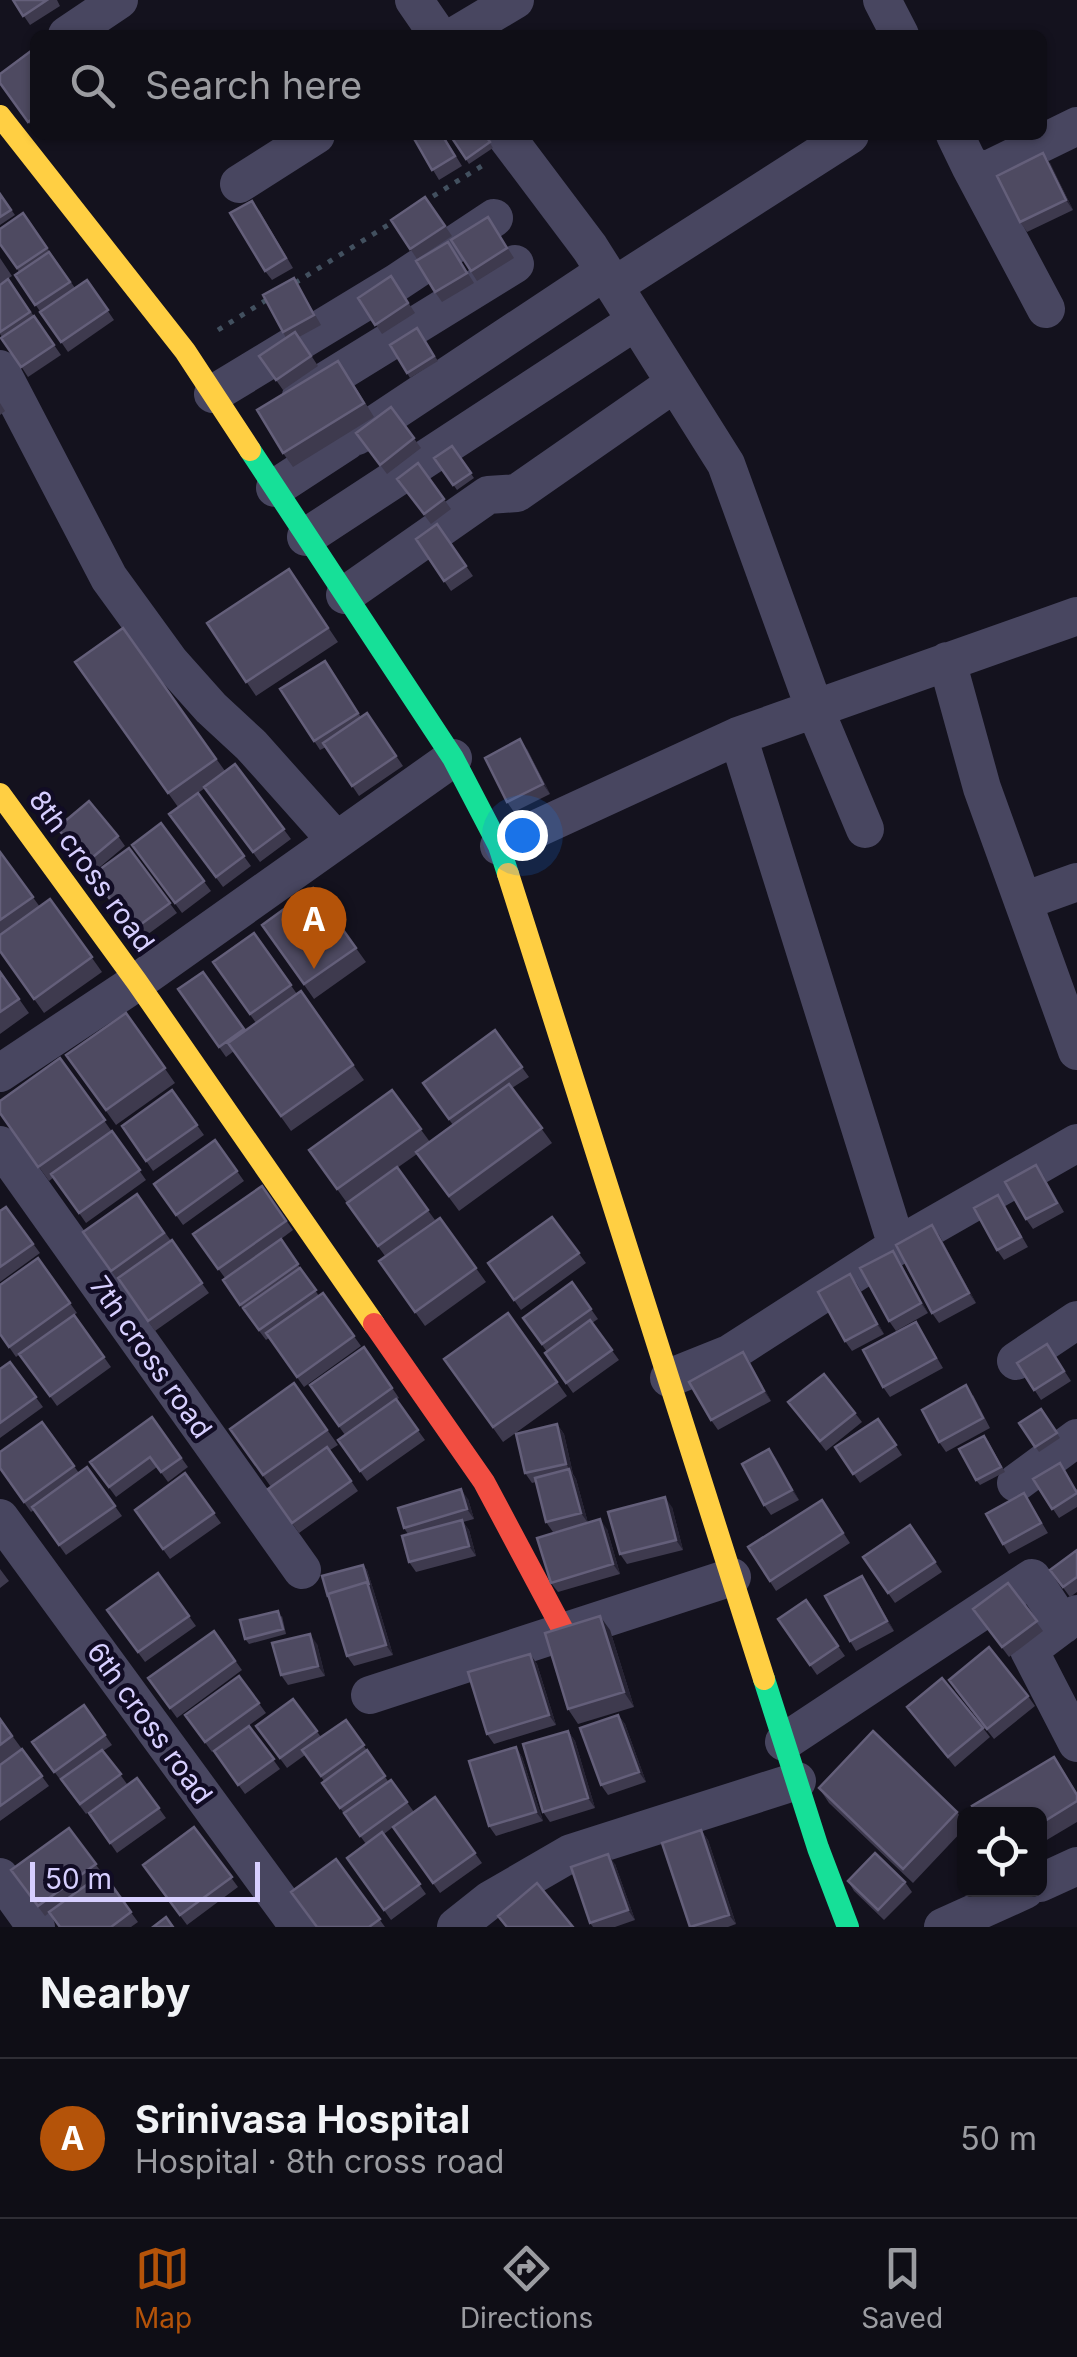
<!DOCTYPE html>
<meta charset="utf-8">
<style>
:root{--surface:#0f0e16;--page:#1d1c23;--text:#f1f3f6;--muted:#9b9ca1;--line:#2f2e35;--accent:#b45309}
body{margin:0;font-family:Inter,sans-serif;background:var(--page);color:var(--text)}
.controls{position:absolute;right:30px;bottom:30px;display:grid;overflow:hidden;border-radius:15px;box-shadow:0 2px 8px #0004}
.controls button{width:90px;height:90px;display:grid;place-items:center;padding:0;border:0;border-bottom:2px solid var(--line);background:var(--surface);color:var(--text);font:50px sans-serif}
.scale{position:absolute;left:30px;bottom:25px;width:230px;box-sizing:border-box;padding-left:10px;border:5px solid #d7cfff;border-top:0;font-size:28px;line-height:35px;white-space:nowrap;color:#d7cfff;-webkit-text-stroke:8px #110c24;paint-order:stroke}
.you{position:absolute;left:522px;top:835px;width:35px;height:35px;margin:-25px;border:8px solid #fff;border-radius:50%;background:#1a73e8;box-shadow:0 0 0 15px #1a73e833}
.badge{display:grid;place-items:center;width:65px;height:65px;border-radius:50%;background:var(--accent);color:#fff;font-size:32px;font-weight:700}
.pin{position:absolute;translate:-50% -82px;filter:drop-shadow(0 2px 5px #0008)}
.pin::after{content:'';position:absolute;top:52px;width:35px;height:30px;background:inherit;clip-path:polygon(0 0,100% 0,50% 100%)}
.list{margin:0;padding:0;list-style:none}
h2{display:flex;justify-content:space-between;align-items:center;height:130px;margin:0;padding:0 40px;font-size:42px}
h2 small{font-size:32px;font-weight:400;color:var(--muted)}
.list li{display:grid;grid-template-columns:65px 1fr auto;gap:30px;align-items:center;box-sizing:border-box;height:160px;padding:0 40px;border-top:2px solid var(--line)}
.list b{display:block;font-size:38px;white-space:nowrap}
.list p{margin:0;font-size:32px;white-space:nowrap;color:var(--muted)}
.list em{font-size:32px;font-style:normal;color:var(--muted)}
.icon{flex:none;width:55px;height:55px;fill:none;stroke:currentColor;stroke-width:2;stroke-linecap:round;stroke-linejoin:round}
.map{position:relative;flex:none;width:1077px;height:1927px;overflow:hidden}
.search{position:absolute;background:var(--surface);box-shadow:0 2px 8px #0004;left:30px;right:30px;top:30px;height:110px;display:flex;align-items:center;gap:25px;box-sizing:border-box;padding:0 35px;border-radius:15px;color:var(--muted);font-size:38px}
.sheet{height:290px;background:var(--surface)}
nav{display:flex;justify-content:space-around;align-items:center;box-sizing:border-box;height:140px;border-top:2px solid var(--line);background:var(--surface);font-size:28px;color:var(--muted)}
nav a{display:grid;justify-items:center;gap:5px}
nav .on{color:var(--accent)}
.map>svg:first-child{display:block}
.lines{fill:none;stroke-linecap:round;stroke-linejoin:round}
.path{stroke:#42505f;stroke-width:5;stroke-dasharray:5 8;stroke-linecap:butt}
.street{stroke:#484660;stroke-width:38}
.fast{stroke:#16e098;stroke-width:22}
.slow{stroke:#ffcf43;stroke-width:22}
.jam{stroke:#f24e42;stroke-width:22}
.wall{fill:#3e3a4e}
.shaded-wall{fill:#262333}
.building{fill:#4e4a61;stroke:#645f7a;stroke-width:2.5}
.labels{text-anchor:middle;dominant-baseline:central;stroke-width:9;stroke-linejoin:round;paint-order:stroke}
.street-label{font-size:28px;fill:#d7cfff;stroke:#110c24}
</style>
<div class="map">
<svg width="1077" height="1927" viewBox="0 0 1077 1927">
<rect width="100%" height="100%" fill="#14121e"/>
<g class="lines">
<path class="path" d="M422 203 485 164
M295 283 396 220
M218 330 268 299"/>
<path class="street" d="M414 0 438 35
M882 0 900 35
M67 35 119 0
M456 35 515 0
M505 135 590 248 726 464 814 707 865 829
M955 135 970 166 987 170 1077 126
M970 166 1046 309
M239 184 316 135
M614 286 850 135
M0 369 109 578 170 662 211 708 251 745 335 839
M213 394 396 283 494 218
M301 396 515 264
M357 436 604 272
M275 488 347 441
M306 537 636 321
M345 595 488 495 517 493 675 383
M947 661 982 788 1077 1051
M738 736 897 1246
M499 846 738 736 1077 616
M1024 901 1077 882
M0 1073 137 982 453 758
M0 1145 302 1570
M1016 1361 1077 1320
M669 1378 729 1354 897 1246 1077 1143
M1016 1483 1077 1438
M0 1518 299 1927
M1077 1614 1029 1650 1077 1743
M370 1695 732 1577
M784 1742 1032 1578 1063 1625
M0 1877 36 1927
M1040 1883 1077 1866
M456 1927 490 1900 571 1853 797 1781
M943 1927 1025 1890"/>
<path class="fast" d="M250 450 453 758 499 846 508 874
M764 1679 818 1848 848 1927"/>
<path class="slow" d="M0 116 185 351 250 450
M0 794 137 982 374 1324
M508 874 764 1679"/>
<path class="jam" d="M374 1324 484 1482 564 1632"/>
</g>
<path class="wall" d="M13 0H57L60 6 30 25Z
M35 48V131L0 83Z
M412 135H443L462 166 439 180Z
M485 135 493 148 469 164 452 138Z
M1050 163 1073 210 1027 232 1020 222Z
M0 194 15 215 0 225Z
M425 197 452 236 417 259 391 220Z
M259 210 293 268 272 280 265 271Z
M23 213 75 288 87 280 114 320 68 352 15 275 19 272 0 244Z
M488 217 514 258 477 281 451 240Z
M448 242 474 283 442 302 435 292Z
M0 258 12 276 0 284Z
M391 276 415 313 382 334 358 298Z
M294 278 321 325 299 337 318 366 283 390 259 356 286 338 283 332Z
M8 279 61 355 28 377 0 334V285Z
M417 328 438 361 410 378 390 345Z
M348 375 374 417 293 467 283 453Z
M0 403 5 411 0 415Z
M391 407 421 448 387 474 356 433Z
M452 446 474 478 457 490 434 458Z
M418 463 451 509 431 524 397 479Z
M437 524 473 576 451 591 416 539Z
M289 569 338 642 256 696 207 623Z
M123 628 225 771 235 764 291 839 260 862 205 788 198 793 251 866 223 887 169 814 178 807 75 662Z
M325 661 361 717 367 713 403 766 359 796 326 747 320 750 280 689Z
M527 749 550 794 514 812 507 802Z
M161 823 211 891 182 913 132 845Z
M57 828 118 836 125 846 94 872Z
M129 848 177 913 140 940 92 875Z
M0 852 40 907 50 899 102 972 44 1013 0 951Z
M313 888 366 962 314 999 262 925Z
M254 933 297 994 301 991 364 1080 291 1131 234 1051 226 1057 178 989 203 972 245 1031 256 1023 213 962Z
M0 972 29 1013 0 1034Z
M126 1013 175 1083 116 1125 66 1055Z
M495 1030 529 1077 512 1088 552 1143 459 1211 417 1154 397 1168 435 1220 385 1256 309 1150 392 1090 430 1142 453 1125 423 1083Z
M60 1058 146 1180 86 1223 54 1177 49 1181 0 1113Z
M172 1090 204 1135 153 1171 122 1126Z
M215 1140 244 1181 183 1225 154 1184Z
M1043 1175 1064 1212 1033 1229 1026 1219Z
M262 1186 293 1230 281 1239 319 1296 323 1293 361 1346 304 1387 269 1338 266 1340 247 1315 223 1280 225 1278 193 1234Z
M137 1194 209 1293 155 1331 83 1232Z
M998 1195 1028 1247 1004 1260 997 1250Z
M6 1207 40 1253 0 1282V1211Z
M552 1217 586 1263 521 1310 488 1263Z
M440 1218 486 1282 425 1326 379 1261Z
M939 1235 976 1303 939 1323 932 1313Z
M893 1251 928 1313 896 1331 889 1321Z
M38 1258 77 1313 74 1315 111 1367 57 1406 20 1354 16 1357 0 1334Z
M850 1274 884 1334 852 1351 845 1341Z
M572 1282 598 1319 592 1323 619 1360 573 1393 545 1353 547 1352 523 1318Z
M508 1313 567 1396 503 1442 444 1359Z
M916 1322 943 1368 890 1397 883 1387Z
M1047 1344 1071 1381 1041 1400 1017 1363Z
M364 1347 399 1398 396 1400 425 1440 367 1481 338 1440 345 1435 310 1385Z
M743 1352 771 1401 718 1430 711 1420Z
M10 1362 43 1407 0 1438V1369Z
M294 1383 338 1445 330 1450 358 1491 299 1533 268 1489 271 1487 230 1429Z
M973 1395 990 1428 946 1452 939 1442Z
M788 1402 855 1413 862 1422 826 1451Z
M1041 1409 1060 1438 1039 1452 1019 1423Z
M152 1417 188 1467 168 1482 157 1467 116 1497 90 1462Z
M878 1419 902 1455 860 1483 835 1447Z
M42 1422 79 1473 87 1467 122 1516 66 1555 34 1510 31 1512 0 1469Z
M557 1424 564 1434 573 1474 576 1479 588 1523 553 1532 546 1522 536 1482 532 1483 525 1473Z
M988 1441 1005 1472 980 1485 976 1480Z
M769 1449 799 1500 771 1515 764 1505Z
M185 1473 221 1523 170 1559 135 1510Z
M1033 1479 1077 1489V1507L1059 1518Z
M1024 1493 1048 1533 1009 1554 1003 1544Z
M468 1499 474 1519 463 1522 469 1530 476 1556 416 1572 409 1562 408 1534 404 1528Z
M822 1500 850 1543 776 1591 748 1547Z
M672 1507 683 1550 627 1564 620 1554Z
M910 1525 942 1572 895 1603 863 1557Z
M607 1529 620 1574 558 1592 551 1583Z
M1077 1550V1592L1070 1597 1050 1570Z
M363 1565 367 1570 374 1592 393 1655 354 1666 347 1656Z
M0 1569 9 1581 0 1588Z
M158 1573 196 1626 145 1662 107 1610Z
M1008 1583 1043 1631 1009 1657 973 1609Z
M869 1586 894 1631 856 1651 850 1641Z
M806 1600 845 1656 817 1675 778 1619Z
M282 1616 286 1634 249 1644 245 1639Z
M610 1630 634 1707 578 1724 568 1709Z
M214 1631 242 1670 177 1718 148 1678Z
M317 1644 325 1676 288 1685 281 1675Z
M530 1654 537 1664 556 1725 494 1744 487 1734Z
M239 1676 266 1713 212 1752 185 1715Z
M955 1690 1028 1696 1035 1706 994 1739Z
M293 1699 321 1737 346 1720 388 1781 391 1780 414 1812 435 1797 482 1863 440 1893 393 1827 384 1834 426 1894 391 1920 347 1858 366 1844 322 1783 324 1781 305 1755 287 1768 256 1726Z
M84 1705 112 1745 103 1751 127 1784 86 1814 32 1742Z
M907 1707 983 1728 990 1737 955 1767Z
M618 1715 625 1724 646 1782 608 1795 601 1785Z
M0 1719 49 1786 0 1821Z
M249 1726 280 1769 245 1794 215 1752Z
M568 1731 575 1741 595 1808 550 1822 543 1812Z
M516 1747 522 1757 543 1821 496 1836 489 1826Z
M1064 1772 1077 1793V1822L1040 1844V1814Z
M137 1778 166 1818 117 1853 89 1813Z
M819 1788 957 1812 964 1822V1829L913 1883 829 1803Z
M194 1827 238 1887 187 1925 143 1865Z
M69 1828 138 1922 131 1927H60L50 1912 45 1916 11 1870Z
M701 1830 708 1840 736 1924 728 1927H690Z
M336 1859 385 1927H317Z
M615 1864 635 1920 615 1927H593L590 1923Z
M848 1881 905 1882 912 1892 884 1920 854 1891Z"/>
<path class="shaded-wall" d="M1043 153 1050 163 1073 210 1066 200Z
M520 739 527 749 550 794 543 784Z
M932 1225 939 1235 976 1303 969 1293Z
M893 1251 899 1260 928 1313 921 1303Z
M850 1274 857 1284 884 1334 877 1324Z
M743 1352 750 1362 771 1401 764 1391Z
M557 1424 564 1434 573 1474 566 1464Z
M769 1449 776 1458 799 1500 792 1490Z
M569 1469 576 1479 588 1523 581 1513Z
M461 1489 468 1499 474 1519 467 1509Z
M665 1497 672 1507 683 1550 676 1540Z
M600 1519 607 1529 620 1574 613 1564Z
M462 1520 469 1530 476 1556 469 1546Z
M363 1565 367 1570 374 1592 393 1655 386 1645Z
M862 1576 869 1586 894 1631 887 1621Z
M600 1616 610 1630 634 1707 624 1692Z
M310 1634 317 1644 325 1676 318 1666Z
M530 1654 537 1664 556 1725 549 1715Z
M618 1715 625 1724 646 1782 639 1772Z
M568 1731 575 1741 595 1808 588 1798Z
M516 1747 522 1757 543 1821 536 1812Z
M701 1830 708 1840 736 1924 729 1915Z
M608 1854 615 1864 635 1920 628 1910Z"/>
<path class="building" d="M13 0H47L23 16Z
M35 48V117L28 122 0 83V74Z
M412 135H442L455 156 432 170Z
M456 135H485L490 142 466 159 452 138Z
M1043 153 1066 200 1020 222 997 176Z
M0 194 11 210 0 217Z
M425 197 445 226 410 249 391 220Z
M252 201 286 258 265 271 230 213Z
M23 213 47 248 17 268 0 244V229Z
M488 217 507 248 471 271 451 240Z
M448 242 467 273 435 292 416 261Z
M49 252 70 282 35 305 15 275Z
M391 276 408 303 375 325 358 298Z
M294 278 314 315 283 332 263 295Z
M8 279 30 312 0 332V285Z
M87 280 108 310 61 342 40 312Z
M34 316 54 345 21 367 1 338Z
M417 328 434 356 407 373 390 345Z
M295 332 311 356 276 380 259 356Z
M338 361 364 403 283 453 257 410Z
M391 407 414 438 380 465 356 433Z
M452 446 471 473 453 485 434 458Z
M418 463 444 499 424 514 397 479Z
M437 524 466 566 444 581 416 539Z
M289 569 328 628 246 682 207 623Z
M123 628 216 759 168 793 75 662Z
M325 661 358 713 314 741 280 689Z
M367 713 396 756 352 786 323 743Z
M520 739 543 784 507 802 485 758Z
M235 764 284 829 253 852 204 787Z
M198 793 244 856 216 877 169 814Z
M89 801 118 836 87 862 57 828Z
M161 823 204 881 175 903 132 845Z
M129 848 170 903 133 930 92 875Z
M0 852 33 897 0 920Z
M313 888 356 948 304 984 262 925Z
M50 899 92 957 34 999 0 951V935Z
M254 933 291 985 250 1014 213 962Z
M0 972 19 999 0 1012Z
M203 972 244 1029 219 1047 178 989Z
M301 991 353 1065 281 1116 228 1043Z
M126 1013 165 1068 106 1110 66 1055Z
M495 1030 522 1067 449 1119 423 1083Z
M60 1058 105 1120 38 1167 0 1113V1101Z
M509 1084 542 1128 449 1196 416 1152Z
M172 1090 197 1125 146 1161 122 1126Z
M392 1090 421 1129 337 1189 309 1150Z
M112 1131 140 1170 79 1213 51 1174Z
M215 1140 237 1171 176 1215 154 1184Z
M1036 1165 1057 1203 1026 1219 1005 1182Z
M397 1167 428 1210 378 1246 347 1203Z
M262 1186 286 1221 218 1269 193 1234Z
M137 1194 164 1233 111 1271 83 1232Z
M998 1195 1021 1237 997 1250 974 1208Z
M6 1207 33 1244 0 1267V1211Z
M552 1217 579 1253 514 1300 488 1263Z
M440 1218 476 1268 415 1312 379 1261Z
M932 1225 969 1293 932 1313 896 1245Z
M281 1239 298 1264 240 1305 223 1280Z
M172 1240 202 1283 148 1321 118 1278Z
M893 1251 921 1303 889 1321 860 1268Z
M38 1258 70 1303 9 1347 0 1334V1285Z
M300 1268 316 1290 259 1330 243 1308Z
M850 1274 877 1324 845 1341 818 1292Z
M572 1282 591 1309 542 1344 523 1318Z
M323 1293 354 1336 297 1377 266 1333Z
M508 1313 557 1382 493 1427 444 1359Z
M74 1315 104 1357 50 1396 19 1354Z
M590 1320 612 1350 566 1383 545 1353Z
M916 1322 936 1358 883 1387 863 1350Z
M1047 1344 1064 1371 1034 1390 1017 1363Z
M364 1347 392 1388 339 1426 310 1385Z
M743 1352 764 1391 711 1420 689 1382Z
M10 1362 36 1397 0 1423V1369Z
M824 1374 855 1413 820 1441 788 1402Z
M294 1383 327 1430 263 1475 230 1429Z
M966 1385 983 1418 939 1442 922 1410Z
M396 1399 418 1430 360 1471 338 1440Z
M1041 1409 1057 1433 1035 1447 1019 1423Z
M152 1417 181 1458 161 1472 150 1457 109 1487 90 1462Z
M878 1419 896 1445 853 1474 835 1447Z
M42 1422 74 1466 24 1502 0 1468V1452Z
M557 1424 566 1464 525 1473 516 1434Z
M984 1436 1001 1467 976 1480 959 1449Z
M327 1447 351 1481 292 1523 268 1489Z
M769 1449 792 1490 764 1505 742 1464Z
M1060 1463 1077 1493 1052 1509 1033 1479Z
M87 1467 115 1506 59 1545 32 1507Z
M569 1469 581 1513 546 1522 535 1478Z
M185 1473 214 1513 163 1549 135 1510Z
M461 1489 467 1509 404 1528 398 1508Z
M1024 1493 1041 1523 1003 1544 986 1514Z
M665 1497 676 1540 620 1554 608 1512Z
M822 1500 843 1533 770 1581 748 1547Z
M600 1519 613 1564 551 1583 537 1538Z
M462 1520 469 1546 409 1562 402 1536Z
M910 1525 935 1562 888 1593 863 1557Z
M1077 1550V1577L1063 1587 1050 1570Z
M363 1565 369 1585 367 1582 328 1594V1597L322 1576Z
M158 1573 189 1616 138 1652 107 1610Z
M862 1576 887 1621 850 1641 825 1596Z
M367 1582 386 1645 347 1656 328 1594Z
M1008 1583 1037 1621 1002 1647 973 1609Z
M806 1600 838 1646 810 1665 778 1619Z
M278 1611 283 1629 245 1639 240 1620Z
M600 1616 624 1692 568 1709 545 1633Z
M214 1631 235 1661 170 1708 148 1678Z
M310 1634 318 1666 281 1675 272 1643Z
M989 1647 1028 1696 987 1729 949 1680Z
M530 1654 549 1715 487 1734 468 1672Z
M239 1676 259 1703 205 1742 185 1715Z
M942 1678 983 1728 948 1757 907 1707Z
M293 1699 317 1731 280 1758 256 1726Z
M84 1705 105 1735 54 1772 32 1742Z
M618 1715 639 1772 601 1785 580 1728Z
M0 1719 12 1736 0 1745Z
M346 1720 364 1745 321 1776 302 1750Z
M249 1726 274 1759 238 1785 214 1751Z
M568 1731 588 1798 543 1812 523 1744Z
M873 1731 957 1812 903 1869 819 1788Z
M516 1747 536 1812 489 1826 469 1761Z
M22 1749 42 1776 0 1806V1765Z
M102 1750 121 1774 80 1804 61 1779Z
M367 1750 385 1776 340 1808 322 1783Z
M1054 1757 1077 1795V1801L1040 1824V1814H977L972 1806Z
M137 1778 159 1808 110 1843 89 1813Z
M391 1780 407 1802 360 1836 344 1813Z
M435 1797 475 1853 433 1883 393 1827Z
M194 1827 232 1877 180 1915 143 1865Z
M69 1828 96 1864 38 1906 11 1870Z
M701 1830 729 1915 690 1927 662 1843Z
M382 1832 420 1884 384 1910 347 1858Z
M875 1853 905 1882 878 1910 848 1881Z
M608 1854 628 1910 590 1923 571 1867Z
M336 1859 380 1919 369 1927H317L291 1892Z
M103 1873 131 1912 111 1927H60L49 1912Z
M537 1883 573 1927H507L498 1916Z
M166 1917 173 1927H153Z"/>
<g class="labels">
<g class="street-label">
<text transform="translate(92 871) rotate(54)">8th cross road</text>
<text transform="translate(151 1357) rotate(55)">7th cross road</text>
<text transform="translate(150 1723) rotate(54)">6th cross road</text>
</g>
</g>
</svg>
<div class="controls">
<button><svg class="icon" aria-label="locate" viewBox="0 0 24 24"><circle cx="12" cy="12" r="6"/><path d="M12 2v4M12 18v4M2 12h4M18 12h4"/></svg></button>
</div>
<div class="scale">50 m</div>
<div class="you"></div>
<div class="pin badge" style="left:314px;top:969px">A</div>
<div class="search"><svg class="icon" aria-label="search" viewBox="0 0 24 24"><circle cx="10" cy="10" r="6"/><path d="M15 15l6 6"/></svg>Search here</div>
</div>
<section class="sheet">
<h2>Nearby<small></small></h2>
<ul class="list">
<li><span class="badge">A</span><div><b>Srinivasa Hospital</b><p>Hospital · 8th cross road</p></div><em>50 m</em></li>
</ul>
</section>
<nav>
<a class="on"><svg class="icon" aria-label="map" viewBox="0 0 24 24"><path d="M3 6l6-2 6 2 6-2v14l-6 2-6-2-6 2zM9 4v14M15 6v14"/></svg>Map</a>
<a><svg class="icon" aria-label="directions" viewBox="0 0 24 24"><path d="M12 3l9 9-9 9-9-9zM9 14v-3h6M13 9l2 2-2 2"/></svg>Directions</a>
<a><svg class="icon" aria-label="saved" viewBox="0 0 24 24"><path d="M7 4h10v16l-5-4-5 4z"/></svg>Saved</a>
</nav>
